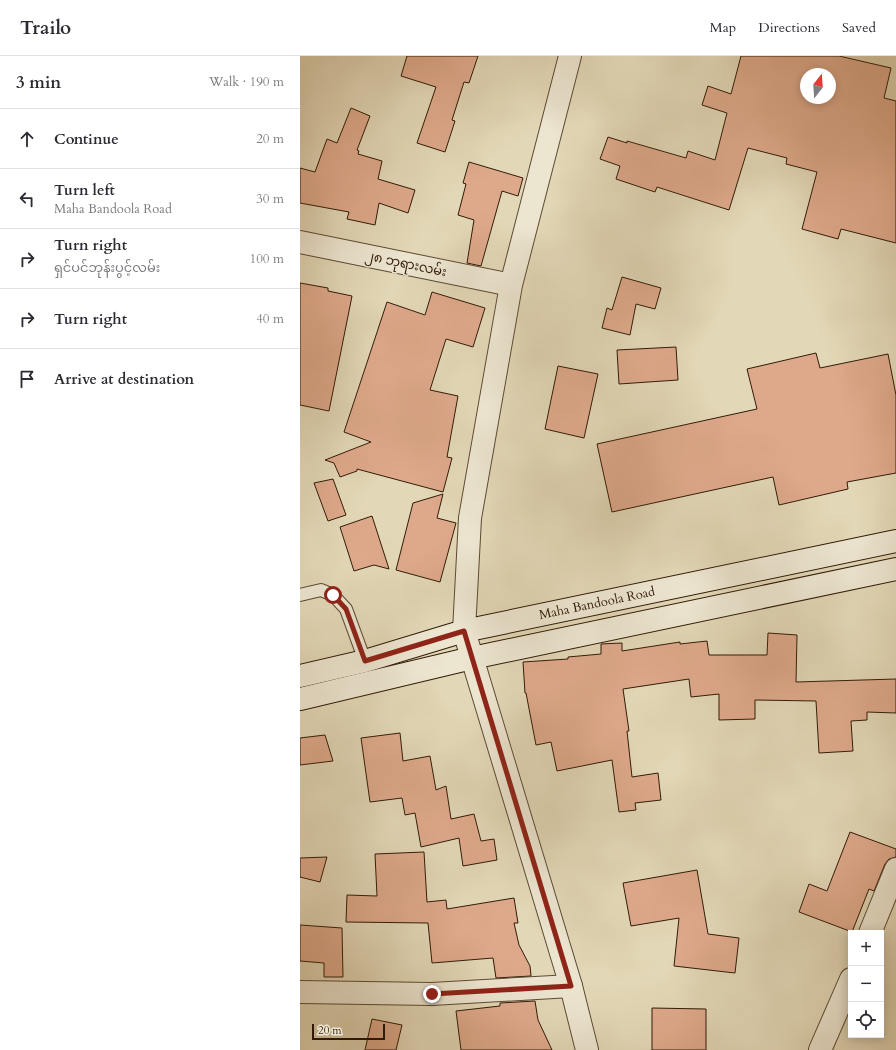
<!DOCTYPE html>
<meta charset="utf-8">
<style>
:root{--surface:#fff;--page:#f7f7f7;--text:#2b2b33;--muted:#7c7c81;--line:#e1e1e2}
body{margin:0;font-family:Cardo,"Noto Sans Myanmar",serif;background:var(--page);color:var(--text)}
.controls{position:absolute;right:12px;bottom:12px;display:grid;overflow:hidden;border-radius:0px;box-shadow:0 2px 10px #0003}
.controls button{width:36px;height:36px;display:grid;place-items:center;padding:0;border:0;border-bottom:1px solid var(--line);background:var(--surface);color:var(--text);font:20px sans-serif}
.compass{position:absolute;left:500px;top:12px;width:36px;height:36px;border-radius:50%;background:var(--surface);box-shadow:0 2px 10px #0003;rotate:17deg}
.scale{position:absolute;left:12px;bottom:10px;width:73px;box-sizing:border-box;padding-left:4px;border:2px solid #311b07;border-top:0;font-size:11px;line-height:14px;white-space:nowrap;color:#311b07;-webkit-text-stroke:3px #ece5d0;paint-order:stroke}
.stop{position:absolute;width:12px;height:12px;margin:-9px;border:3px solid #8f2418;border-radius:50%;background:#fff}
.stop.end{background:#8f2418;border-color:#fff;box-shadow:0 1px 4px #0008}
.list{margin:0;padding:0;list-style:none}
h2{display:flex;justify-content:space-between;align-items:center;height:52px;margin:0;padding:0 16px;font-size:17px}
h2 small{font-size:13px;font-weight:400;color:var(--muted)}
.list li{display:grid;grid-template-columns:26px 1fr auto;gap:12px;align-items:center;box-sizing:border-box;height:60px;padding:0 16px;border-top:1px solid var(--line)}
.list b{display:block;font-size:15px;white-space:nowrap}
.list p{margin:0;font-size:13px;white-space:nowrap;color:var(--muted)}
.list em{font-size:13px;font-style:normal;color:var(--muted)}
.icon{flex:none;width:22px;height:22px;fill:none;stroke:currentColor;stroke-width:2;stroke-linecap:round;stroke-linejoin:round}
.map{position:relative;flex:none;width:596px;height:994px;overflow:hidden}
header{display:flex;align-items:center;gap:24px;box-sizing:border-box;height:56px;padding:0 20px;background:var(--surface);border-bottom:1px solid var(--line)}
header strong{font-size:19px}
nav{display:flex;gap:22px;margin-inline-start:auto;font-size:14px}
main{display:flex}
aside{flex:1;background:var(--surface)}
.map>svg:first-child{display:block}
.building{fill:#dea98b;stroke:#311b07;fill-rule:evenodd}
.lines{fill:none;stroke-linecap:round;stroke-linejoin:round}
.service-casing{stroke:#5d4a33;stroke-width:14}
.minor-casing{stroke:#5d4a33;stroke-width:24}
.tertiary-casing{stroke:#5d4a33;stroke-width:24}
.secondary-casing{stroke:#311b07;stroke-width:24}
.service{stroke:#ece5d0;stroke-width:12}
.minor{stroke:#ece5d0;stroke-width:22}
.tertiary{stroke:#ece5d0;stroke-width:22}
.secondary{stroke:#ece5d0;stroke-width:22}
.route{stroke:#8f2418;stroke-width:5}
.labels{text-anchor:middle;dominant-baseline:central;stroke-width:3;stroke-linejoin:round;paint-order:stroke}
.street-label{font-size:13px;fill:#311b07;stroke:#ece5d0}
</style>
<header>
<strong>Trailo</strong>
<nav><a>Map</a><a>Directions</a><a>Saved</a></nav>
</header>
<main>
<aside>
<h2>3 min<small>Walk · 190 m</small></h2>
<ul class="list">
<li><svg class="icon" aria-label="ahead" viewBox="0 0 24 24"><path d="M12 20V5M6 11l6-6 6 6"/></svg><div><b>Continue</b></div><em>20 m</em></li>
<li><svg class="icon" aria-label="left" viewBox="0 0 24 24"><path d="M17 20v-9H6M10 6l-5 5 5 5"/></svg><div><b>Turn left</b><p>Maha Bandoola Road</p></div><em>30 m</em></li>
<li><svg class="icon" aria-label="right" viewBox="0 0 24 24"><path d="M7 20v-9h11M14 6l5 5-5 5"/></svg><div><b>Turn right</b><p>ရှင်ပင်ဘုန်းပွင့်လမ်း</p></div><em>100 m</em></li>
<li><svg class="icon" aria-label="right" viewBox="0 0 24 24"><path d="M7 20v-9h11M14 6l5 5-5 5"/></svg><div><b>Turn right</b></div><em>40 m</em></li>
<li><svg class="icon" aria-label="arrive" viewBox="0 0 24 24"><path d="M6 21V4h12l-3 4 3 4H6"/></svg><div><b>Arrive at destination</b></div></li>
</ul>
</aside>
<div class="map">
<svg width="596" height="994" viewBox="0 0 596 994">
<rect width="100%" height="100%" fill="#e2d7b6"/>
<filter id="stains"><feTurbulence type="fractalNoise" baseFrequency=".005" numOctaves="4"/><feColorMatrix values="0 0 0 0 .2 0 0 0 0 .09 0 0 0 0 .02 0 0 0 .5 -.17"/></filter>
<radialGradient id="worn" r=".72"><stop offset=".6" stop-color="#630" stop-opacity="0"/><stop offset="1" stop-color="#630" stop-opacity=".3"/></radialGradient>
<path class="building" d="M107 0H178L169 27 164 26 152 64 155 65 145 96 117 87 136 31 101 20Z
M441 0H539L591 12 584 42 596 45V187L541 173 538 183 502 173 517 116 486 108 487 102 448 92 429 154 357 131 355 136 316 123 320 110 300 103 308 81 327 87V85L386 102 388 95 415 104 427 57 402 49 408 30 431 38ZM506 18H530V42H506Z
M51 52 70 60 57 94 59 95 58 98 82 105 78 123 115 134 108 157 79 147 75 169 47 163 49 156 0 147V112L15 116 27 83 37 87Z
M169 106 223 122 218 140 202 135 181 210 167 207 174 164 158 159 166 128 163 127Z
M322 221 361 232 355 253 336 248 330 279 302 272 307 252 312 254Z
M0 227 28 232V235L52 240 29 355 0 349Z
M132 236 185 252 173 291 146 283 130 334 158 340 147 401 152 402 143 436 57 413V415L40 421 34 407 25 404 71 386 44 376 87 246 125 259Z
M376 291 378 324 319 328 317 294Z
M516 297 520 312 588 298 596 339V417L547 426 548 433 479 449 473 421 312 456 297 388 457 353 447 313Z
M258 310 298 318 284 382 245 373Z
M33 423 46 459 28 465 14 427Z
M143 438 137 462 156 467 140 526 96 514 113 447Z
M72 460 89 513 74 509 54 515 40 471Z
M468 577 497 579 496 626 596 623V657L567 656V664L551 665 553 695 519 697 516 645 455 644V663L419 664V638L391 641 389 623 323 633 329 675H327L332 721 358 717 361 744 335 747 336 754 319 756 312 704 257 715 251 686 236 689 226 637H225L223 606 268 603V601L301 598V588L322 587V595L380 586V588L407 585 409 599H467Z
M100 677 103 705 130 700 136 734 146 730 151 763 174 758 181 785 194 783 197 804 163 810 159 782 121 791 115 757 105 759 102 742 70 746 61 682Z
M25 679 33 705 0 709V682Z
M550 776 596 793V801L589 803 585 808 574 835 569 833 552 876 499 856 509 828 527 835Z
M124 796 127 846 146 844 147 853 214 842 218 867H214L219 889 230 910 231 920 196 922 193 902 132 907 128 867 46 866 47 839 77 840 75 798Z
M27 801 20 826 0 821V802Z
M397 814 408 878 439 882 435 917 374 910 379 862 331 870 323 827Z
M0 869 42 872 43 921H24V907L0 905Z
M235 945 238 964 252 994H161L156 955 200 950V947Z
M352 952 406 953V994H352Z
M72 963 102 969 96 994H65Z"/>
<g class="lines">
<g class="service-casing">
<path id="service" d="M0 539 21 534 33 539 46 553 65 605"/>
</g>
<g class="minor-casing">
<path id="minor" d="M0 186 211 229
M164 575 170 462 211 229 270 0
M570 877 596 813
M0 936 132 938 271 930
M520 994 551 923"/>
</g>
<g class="tertiary-casing">
<path id="tertiary" d="M164 575 271 930 287 994"/>
</g>
<g class="secondary-casing">
<g id="secondary">
<path id="s1" d="M0 620 65 605 164 575 596 485"/>
<path d="M0 643 172 602 596 513"/>
</g>
</g>
<use href="#service" class="service"/>
<use href="#minor" class="minor"/>
<use href="#tertiary" class="tertiary"/>
<use href="#secondary" class="secondary"/>
</g>
<g class="lines">
<path class="route" d="M33 539 46 553 65 605 164 575 271 930 132 938"/>
</g>
<g class="labels">
<g class="street-label">
<text transform="translate(106 208) rotate(12)">၂၈ ဘုရားလမ်း</text>
<text stroke="none"><textPath href="#s1" startOffset="306">Maha Bandoola Road</textPath></text>
</g>
</g>
<rect width="100%" height="100%" filter="url(#stains)"/>
<rect width="100%" height="100%" fill="url(#worn)"/>
</svg>
<div class="controls">
<button>+</button>
<button>−</button>
<button><svg class="icon" aria-label="locate" viewBox="0 0 24 24"><circle cx="12" cy="12" r="6"/><path d="M12 2v4M12 18v4M2 12h4M18 12h4"/></svg></button>
</div>
<svg class="compass" viewBox="-18 -18 36 36"><path d="M0-13l5 13h-10z" fill="#e53935"/><path d="M0 13l5-13h-10z" fill="#7c7c81"/></svg>
<div class="scale">20 m</div>
<div class="stop" style="left:33px;top:539px"></div>
<div class="stop end" style="left:132px;top:938px"></div>
</div>
</main>
